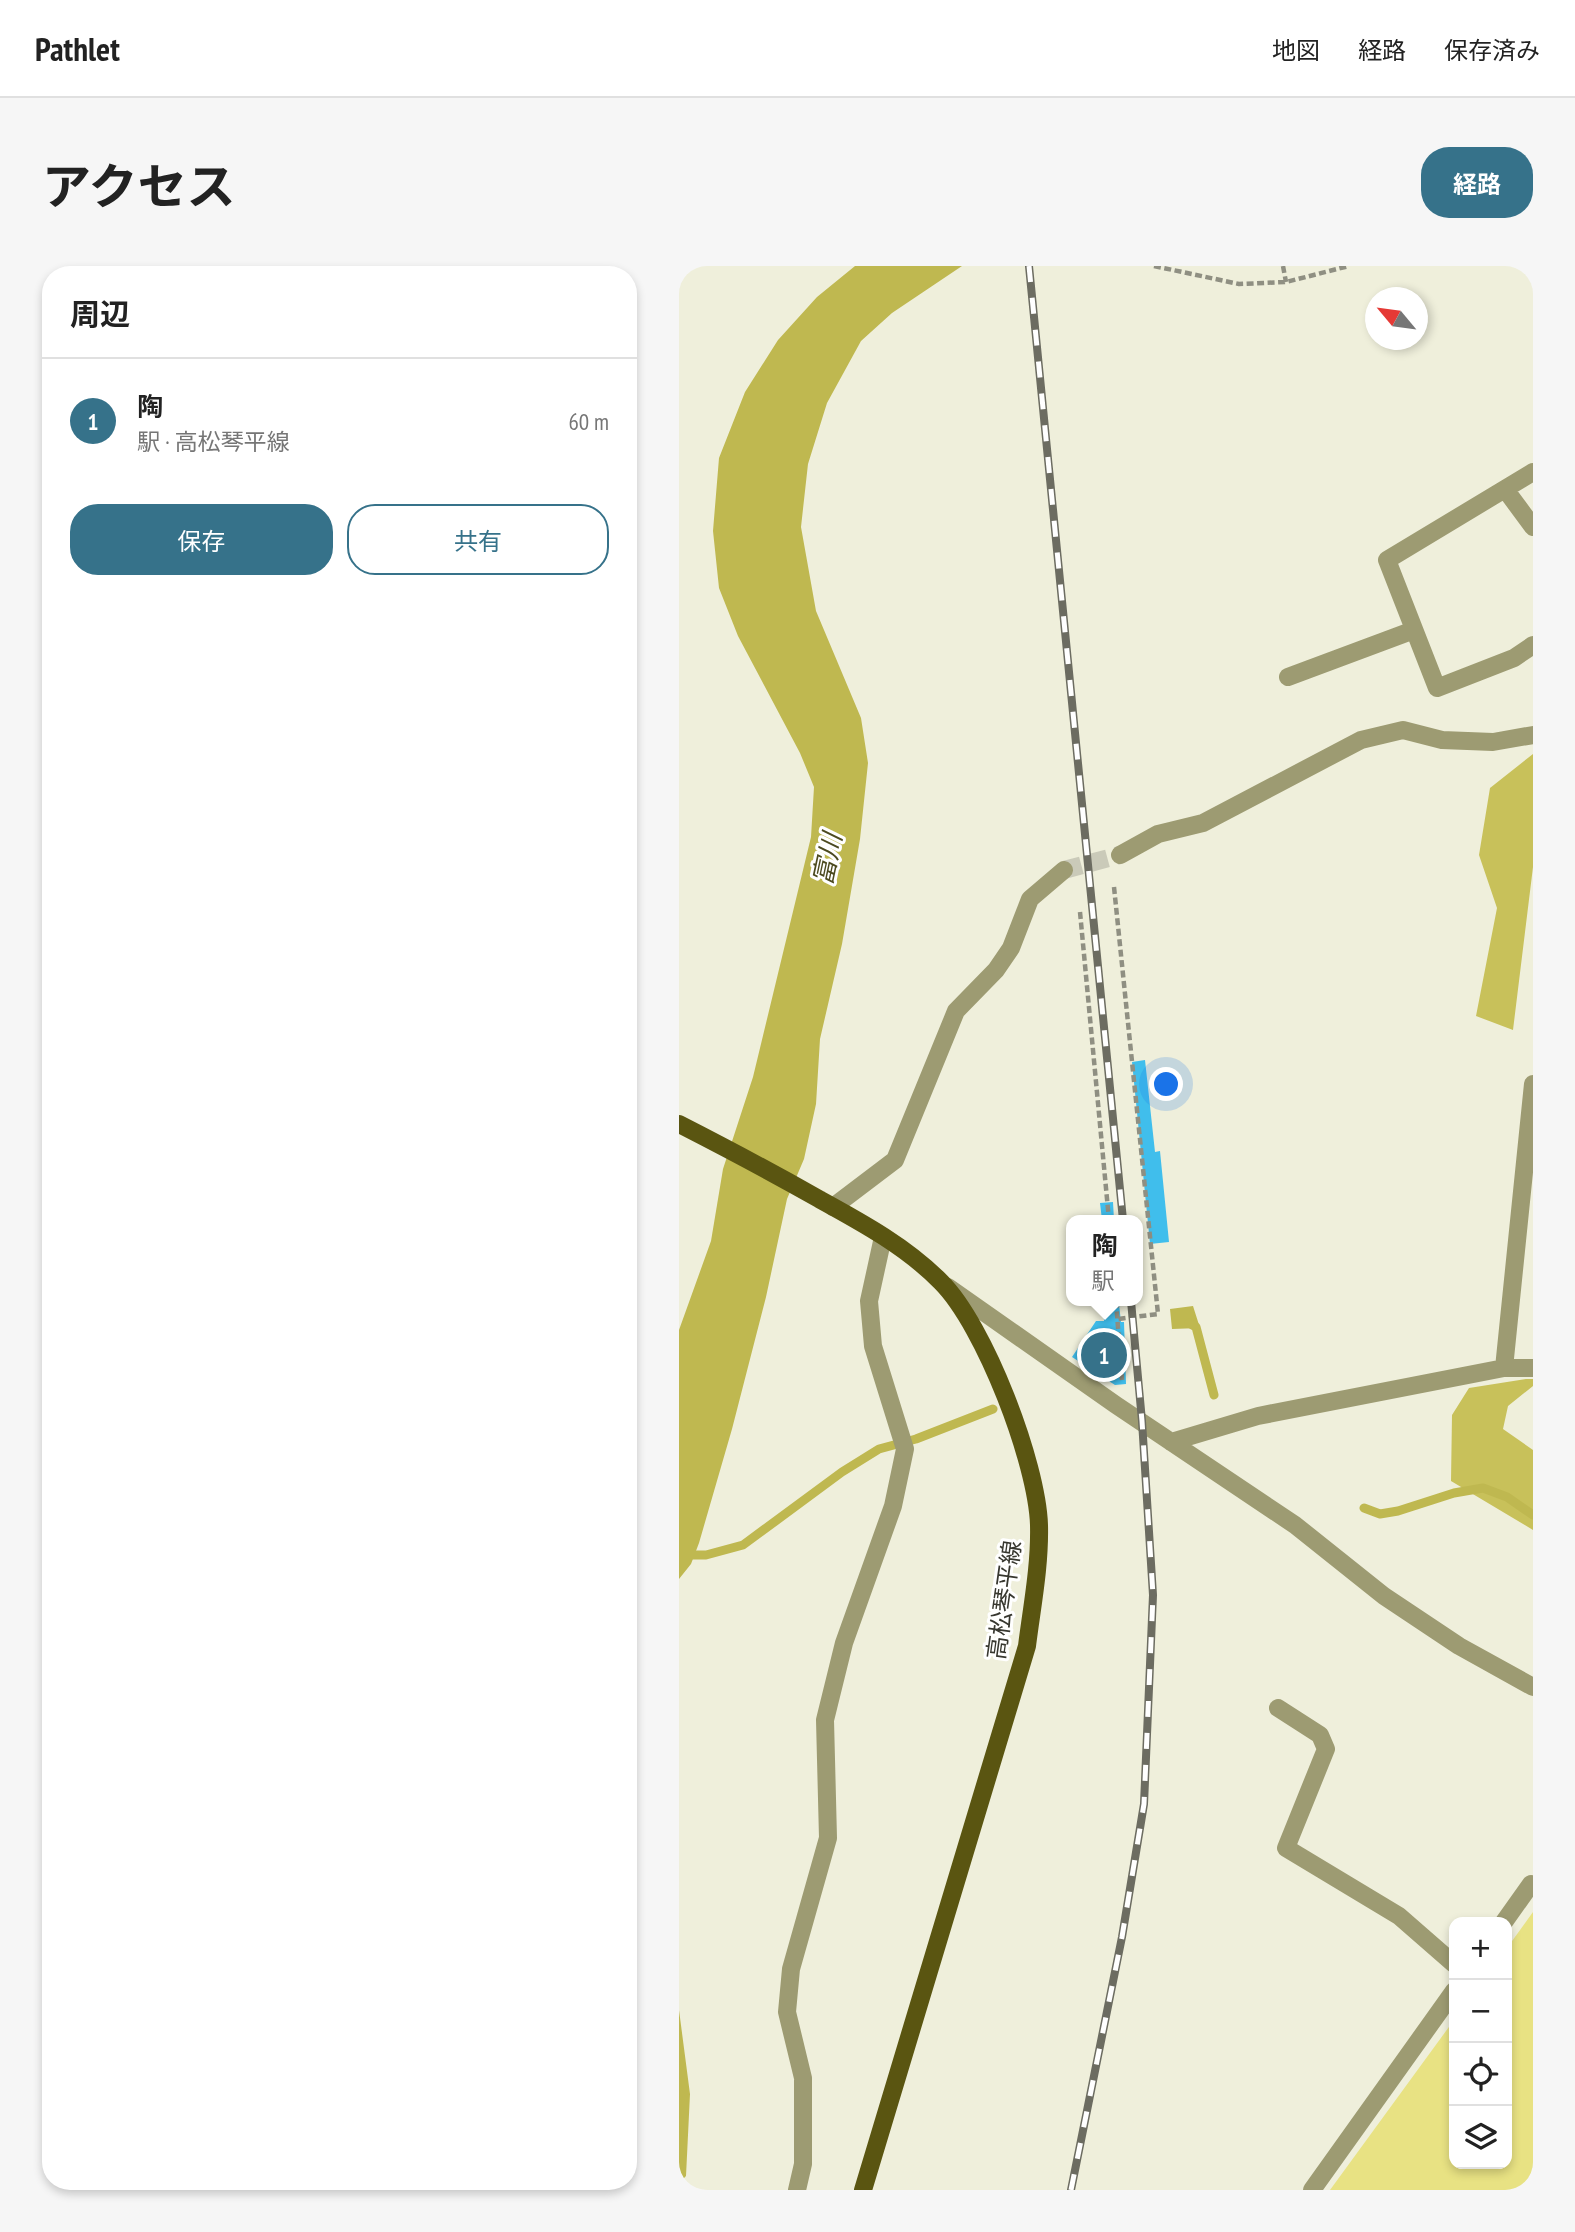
<!DOCTYPE html>
<html lang="ja">
<meta charset="utf-8">
<style>
:root{--surface:#fff;--page:#f6f6f6;--text:#222;--muted:#767676;--line:#e0e0e0;--accent:#36728a}
body{margin:0;font-family:"PT Sans Narrow","Noto Sans JP",sans-serif;background:var(--page);color:var(--text)}
.controls{position:absolute;right:21px;bottom:21px;display:grid;overflow:hidden;border-radius:14px;box-shadow:0 4px 10px #0003}
.controls button{width:63px;height:63px;display:grid;place-items:center;padding:0;border:0;border-bottom:2px solid var(--line);background:var(--surface);color:var(--text);font:35px sans-serif}
.compass{position:absolute;left:686px;top:21px;width:63px;height:63px;border-radius:50%;background:var(--surface);box-shadow:0 4px 10px #0003;rotate:299deg}
.you{position:absolute;left:488px;top:819px;width:24px;height:24px;margin:-18px;border:5px solid #fff;border-radius:50%;background:#1a73e8;box-shadow:0 0 0 10px #1a73e833}
.badge{display:grid;place-items:center;width:46px;height:46px;border-radius:50%;background:var(--accent);color:#fff;font-size:23px;font-weight:700}
.pin{position:absolute;translate:-50% -50%;border:4px solid #fff;box-shadow:0 2px 7px #0006}
.popup{position:absolute;left:387px;top:949px;width:77px;height:91px;box-sizing:border-box;display:grid;place-content:center;border-radius:14px;background:var(--surface);filter:drop-shadow(0 2px 5px #0005);font-size:23px;white-space:nowrap;color:var(--muted)}
.popup b{font-size:26px;color:var(--text)}
.popup::after{content:'';position:absolute;left:50%;top:100%;margin-left:-14px;border:14px solid transparent;border-top-color:var(--surface)}
.list{margin:0;padding:0;list-style:none}
h2{display:flex;justify-content:space-between;align-items:center;height:91px;margin:0;padding:0 28px;font-size:30px}
h2 small{font-size:23px;font-weight:400;color:var(--muted)}
.list li{display:grid;grid-template-columns:46px 1fr auto;gap:21px;align-items:center;box-sizing:border-box;height:126px;padding:0 28px;border-top:2px solid var(--line)}
.list b{display:block;font-size:26px;white-space:nowrap}
.list p{margin:0;font-size:23px;white-space:nowrap;color:var(--muted)}
.list em{font-size:23px;font-style:normal;color:var(--muted)}
.actions{display:flex;gap:14px;padding:21px 28px}
.actions a{flex:1;padding:16px 0;border:2px solid var(--accent);border-radius:28px;text-align:center;font-size:24px;color:var(--accent)}
.actions .main{background:var(--accent);color:#fff}
.icon{flex:none;width:38px;height:38px;fill:none;stroke:currentColor;stroke-width:2;stroke-linecap:round;stroke-linejoin:round}
.map{position:relative;flex:none;width:854px;height:1924px;overflow:hidden;border-radius:28px}
header{display:flex;align-items:center;gap:42px;box-sizing:border-box;height:98px;padding:0 35px;background:var(--surface);border-bottom:2px solid var(--line)}
header strong{font-size:33px}
nav{display:flex;gap:38px;margin-inline-start:auto;font-size:24px}
.intro{display:flex;align-items:center;justify-content:space-between;box-sizing:border-box;height:168px;padding:0 42px}
h1{margin:0;font-size:49px}
.button{padding:18px 32px;border-radius:28px;background:var(--accent);color:#fff;font-size:24px;font-weight:700}
main{display:flex;gap:42px;padding:0 42px}
aside{flex:1;background:var(--surface);border-radius:28px;box-shadow:0 4px 10px #0003}
.map>svg:first-child{display:block}
.green{fill:#e8e283}
.forest{fill:#c8c15a}
.water{fill:#bfb850}
.lines{fill:none;stroke-linecap:round;stroke-linejoin:round}
.stream{stroke:#bfb850;stroke-width:9}
.building{fill:#40beec}
.minor-tunnel{stroke:#cacab9;stroke-width:18;stroke-dasharray:18 9;stroke-linecap:butt}
.path{stroke:#8f8f82;stroke-width:4.5;stroke-dasharray:7 3.5;stroke-linecap:butt}
.minor{stroke:#9d9b72;stroke-width:18}
.major{stroke:#5a5511;stroke-width:18}
.rail-casing{stroke:#6c6c61;stroke-width:8}
.rail{stroke:#fff;stroke-width:5;stroke-dasharray:16;stroke-linecap:butt}
.labels{text-anchor:middle;dominant-baseline:central;stroke-width:6;stroke-linejoin:round;paint-order:stroke}
.street-label{font-size:24px;fill:#37372f;stroke:#fff}
.water-label{font-size:26px;font-style:italic;fill:#4c4a1f;stroke:#fff}
</style>
<header>
<strong>Pathlet</strong>
<nav><a>地図</a><a>経路</a><a>保存済み</a></nav>
</header>
<div class="intro"><h1>アクセス</h1><a class="button">経路</a></div>
<main>
<aside>
<h2>周辺<small></small></h2>
<ul class="list">
<li><span class="badge">1</span><div><b>陶</b><p>駅 · 高松琴平線</p></div><em>60 m</em></li>
</ul>
<div class="actions"><a class="main">保存</a><a>共有</a></div>
</aside>
<div class="map">
<svg width="854" height="1924" viewBox="0 0 854 1924">
<rect width="100%" height="100%" fill="#efefdb"/>
<path class="green" d="M854 1646V1924H651L775 1754V1898H828V1682Z"/>
<path class="forest" d="M854 488V601L834 764 797 750 818 642 800 589 811 522Z
M847 1113H854V1120L829 1140 824 1163 854 1184V1264L772 1215 773 1149 790 1122Z"/>
<path class="water" d="M176 0H283L213 47 182 75 148 137 129 198 122 261 137 345 182 452 189 497 181 573 163 678 141 773 137 838 125 893 108 933 87 1031 53 1163 20 1277 12 1298 0 1313V1064L32 975 44 903 74 811 132 571 135 521 121 487 59 370 40 322 34 265 40 192 66 126 99 74 138 31Z
M514 1040 521 1062 493 1063 491 1043Z
M0 1744 11 1828 7 1910 0 1917Z"/>
<g class="lines">
<path class="stream" d="M510 1057 517 1061 535 1129
M685 1242 701 1248 719 1245 775 1227 804 1222 828 1231 854 1249
M0 1289H27L64 1279 163 1206 200 1183 237 1173 314 1143"/>
</g>
<path class="building" d="M466 794 476 886 481 885 490 976 471 978 453 796Z
M434 936 435 954H423L421 937Z
M424 1038H440L442 1056H445L447 1118 436 1119 393 1091 417 1055H425Z"/>
<g class="lines">
<path class="minor-tunnel" d="M385 604 441 589"/>
<path class="path" d="M475 0 560 18 607 16 670 0
M604 0 607 16
M435 621 479 1048 439 1053
M401 646 430 954
M437 1035 443 1114"/>
<path class="minor" d="M854 206 708 294 758 422 835 392 854 379
M826 223 854 261
M609 411 735 364
M441 589 479 568 524 557 682 474 724 464 763 474 814 476 854 469
M154 941 216 894 277 745 317 704 332 682 351 633 385 604
M269 1021 437 1139 616 1259 705 1330 780 1380 854 1421
M825 1102 854 818
M492 1176 579 1150 825 1102H854
M599 1442 641 1469 647 1483 607 1582 720 1650 775 1698
M825 1656 852 1618 854 1619
M118 1924 124 1898V1812L108 1746 112 1703 149 1572 146 1454 165 1377 214 1240 226 1183 194 1080 190 1035 204 971
M633 1924 775 1725"/>
<path class="major" d="M0 858C47 882 94 907 140 933 182 956 228 981 262 1016 306 1060 358 1197 360 1259 361 1300 353 1340 348 1380L184 1924"/>
<g class="rail-casing">
<path id="rail" d="M350 0 444 954
M392 1924 443 1671 465 1538 474 1329 463 1155 452 1035"/>
</g>
<use href="#rail" class="rail"/>
</g>
<g class="labels">
<g class="street-label">
<text transform="translate(325 1334) rotate(-82)">高松琴平線</text>
</g>
<g class="water-label">
<text transform="translate(148 593) rotate(-78)">富川</text>
</g>
</g>
</svg>
<div class="controls">
<button>+</button>
<button>−</button>
<button><svg class="icon" aria-label="locate" viewBox="0 0 24 24"><circle cx="12" cy="12" r="6"/><path d="M12 2v4M12 18v4M2 12h4M18 12h4"/></svg></button>
<button><svg class="icon" aria-label="layers" viewBox="0 0 24 24"><path d="M12 4l9 5-9 5-9-5zM3 14l9 5 9-5"/></svg></button>
</div>
<svg class="compass" viewBox="-18 -18 36 36"><path d="M0-13l5 13h-10z" fill="#e53935"/><path d="M0 13l5-13h-10z" fill="#767676"/></svg>
<div class="you"></div>
<div class="pin badge" style="left:425px;top:1089px">1</div>
<div class="popup"><b>陶</b>駅</div>
</div>
</main>
